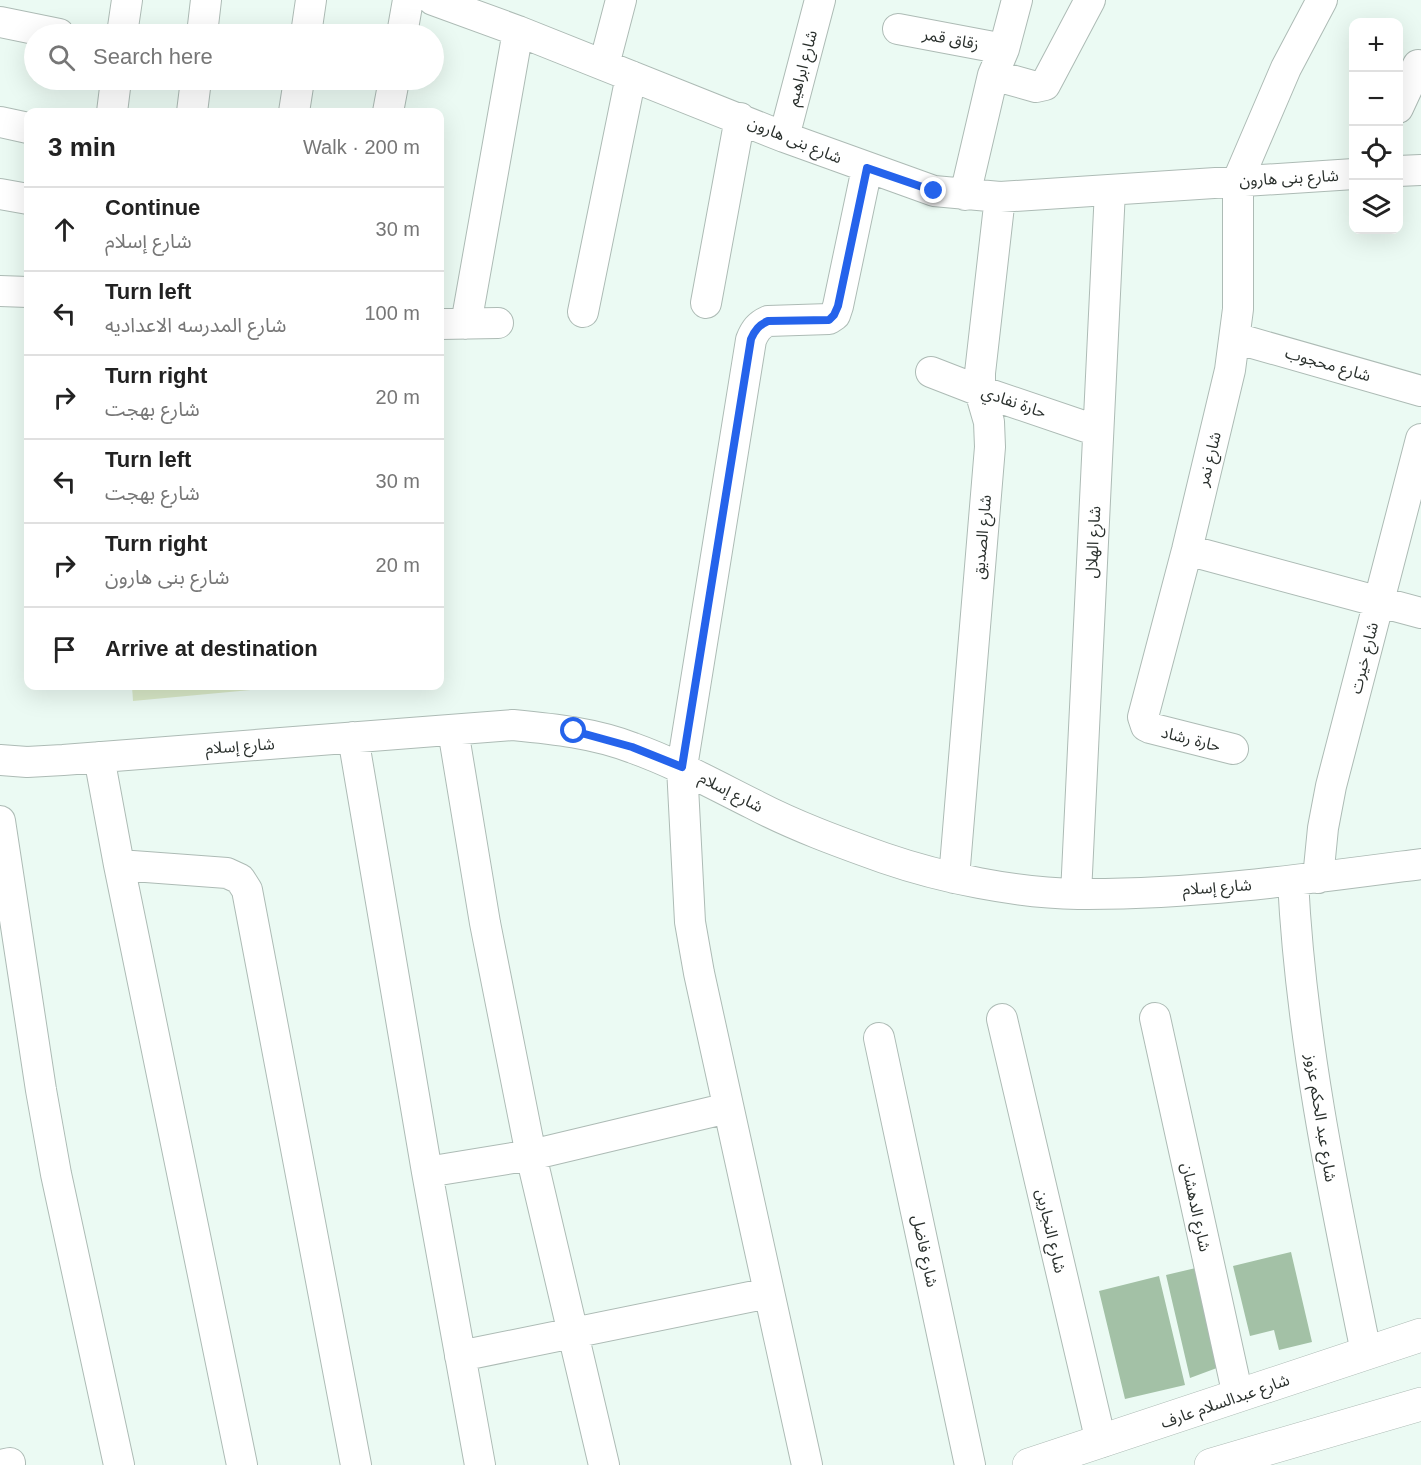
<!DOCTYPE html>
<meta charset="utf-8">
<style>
:root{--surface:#fff;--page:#f2f2f2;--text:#222;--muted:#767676;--line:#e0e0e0}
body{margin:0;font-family:Arial,"Noto Sans Arabic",sans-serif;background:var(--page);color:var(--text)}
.controls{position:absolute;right:18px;top:18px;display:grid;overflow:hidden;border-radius:12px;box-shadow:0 6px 24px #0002}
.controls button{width:54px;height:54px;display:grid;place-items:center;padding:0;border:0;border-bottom:2px solid var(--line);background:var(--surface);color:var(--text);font:30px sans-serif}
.stop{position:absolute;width:18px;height:18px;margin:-14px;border:4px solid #2563eb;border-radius:50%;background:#fff}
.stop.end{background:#2563eb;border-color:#fff;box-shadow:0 2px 6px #0008}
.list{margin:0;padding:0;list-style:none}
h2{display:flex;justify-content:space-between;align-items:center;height:78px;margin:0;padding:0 24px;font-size:26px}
h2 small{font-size:20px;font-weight:400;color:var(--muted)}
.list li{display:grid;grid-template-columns:39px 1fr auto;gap:18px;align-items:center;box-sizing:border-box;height:84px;padding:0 24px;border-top:2px solid var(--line)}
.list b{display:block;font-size:22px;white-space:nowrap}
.list p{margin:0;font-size:20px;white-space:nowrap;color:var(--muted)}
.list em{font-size:20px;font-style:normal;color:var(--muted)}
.icon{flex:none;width:33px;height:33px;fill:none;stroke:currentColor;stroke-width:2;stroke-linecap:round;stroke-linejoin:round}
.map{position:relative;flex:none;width:1421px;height:1465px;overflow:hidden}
.search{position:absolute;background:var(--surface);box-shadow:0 6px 24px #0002;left:24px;top:24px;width:420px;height:66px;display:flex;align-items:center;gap:15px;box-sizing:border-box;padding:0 21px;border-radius:33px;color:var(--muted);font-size:22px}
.panel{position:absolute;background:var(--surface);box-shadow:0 6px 24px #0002;left:24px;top:108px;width:420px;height:582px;border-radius:12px}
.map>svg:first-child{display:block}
.green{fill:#d7e7c6}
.building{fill:#a3c1a6}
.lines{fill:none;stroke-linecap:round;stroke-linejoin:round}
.street-casing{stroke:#adbbb5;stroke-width:32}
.secondary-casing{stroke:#adbbb5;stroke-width:34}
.street{stroke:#fff;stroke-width:30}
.secondary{stroke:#fff;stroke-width:33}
.route{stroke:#2563eb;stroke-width:8}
.labels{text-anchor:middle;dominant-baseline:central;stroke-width:5;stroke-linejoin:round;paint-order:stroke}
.street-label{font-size:16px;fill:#2a302d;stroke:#fff}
</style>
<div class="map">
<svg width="1421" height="1465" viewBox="0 0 1421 1465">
<rect width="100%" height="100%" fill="#ebfaf3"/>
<path class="green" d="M132 686H292L133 701Z"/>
<path class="building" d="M1291 1252 1312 1342 1279 1350 1274 1330 1250 1336 1233 1266Z
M1217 1263 1241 1359 1190 1378 1166 1275Z
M1159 1276 1185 1385 1125 1399 1099 1291Z"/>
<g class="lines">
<g class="street-casing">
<path id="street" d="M433 0 518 31 784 137 934 191 1000 197 1354 174
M0 22 59 34
M898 29 1004 49
M122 34 127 0
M202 34 206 0
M306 34 311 0
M402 34 408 0
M604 65 621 0
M993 75 1036 87 1045 85 1090 0
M1398 108 1418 65
M112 112 116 80
M192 112 196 80
M294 112 299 80
M388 112 394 80
M0 122 28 128
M784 137 820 0
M1398 171 1421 170
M0 194 28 199
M965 195 993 75 1004 49 1017 0
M0 291 28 292
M706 303 740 118
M583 312 631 76
M440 324 498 323
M466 324 518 31
M1235 338 1421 391
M931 372 980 391 1098 431
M1187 550 1421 613
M453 730 485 923 531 1155 604 1465
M353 737 427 1172 480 1465
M1233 749 1150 728 1146 726 1143 717 1187 550 1230 370 1238 309V180L1286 68 1322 0
M99 757 119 865 227 873 240 879 247 890 356 1465
M0 760 27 762 63 760 513 725C554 729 594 733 633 748 675 763 713 784 753 804 795 826 839 842 884 858 942 878 1016 893 1078 894 1193 895 1307 879 1421 864
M0 821 41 1090 56 1174 119 1465
M119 865 242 1465
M954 878 990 447 989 422 980 391V373L1000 197
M1318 878 1323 828 1331 786 1421 439
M1293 881C1301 1040 1334 1196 1366 1352
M1076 894 1110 190
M1155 1018 1238 1396
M1002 1019 1101 1442
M879 1038 970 1465
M427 1172 531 1155 728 1108
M460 1356 769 1293
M1 1465 10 1463
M807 1465 699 973 690 922 682 767 751 340C755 330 759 325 768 321L829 319 835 315 838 306 867 168"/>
</g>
<g class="secondary-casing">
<path id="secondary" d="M1029 1465 1421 1335
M1211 1465 1421 1404"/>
</g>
<use href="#street" class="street"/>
<use href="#secondary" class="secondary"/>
</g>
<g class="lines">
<path class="route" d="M574 731 632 747 682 767 751 339C755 330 759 325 768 321L829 320 834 315 838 306 867 168 934 191"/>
</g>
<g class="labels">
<g class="street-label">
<text transform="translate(951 39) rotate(11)">زقاق قمر</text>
<text transform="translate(802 68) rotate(-75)">شارع ابراهيم</text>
<text transform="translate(795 140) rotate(22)">شارع بنى هارون</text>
<text transform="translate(1289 178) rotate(-3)">شارع بنى هارون</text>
<text transform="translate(1328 364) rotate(16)">شارع محجوب</text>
<text transform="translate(1014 402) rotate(19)">حارة نفادي</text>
<text transform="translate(1209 459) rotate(-76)">شارع نمر</text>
<text transform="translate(982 537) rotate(-85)">شارع الصديق</text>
<text transform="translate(1093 542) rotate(-87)">شارع الهلال</text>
<text transform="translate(1364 658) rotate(-76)">شارع خيرت</text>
<text transform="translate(1191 739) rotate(14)">حارة رشاد</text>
<text transform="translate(240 746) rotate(-4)">شارع إسلام</text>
<text transform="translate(731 792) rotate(27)">شارع إسلام</text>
<text transform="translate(1217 887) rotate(-4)">شارع إسلام</text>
<text transform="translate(1321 1118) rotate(81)">شارع عبد الحكم عزوز</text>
<text transform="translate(1196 1207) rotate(78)">شارع الدهشان</text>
<text transform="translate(1051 1231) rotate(77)">شارع النجارين</text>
<text transform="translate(925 1251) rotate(78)">شارع فاضل</text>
<text transform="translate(1225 1401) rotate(-19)">شارع عبدالسلام عارف</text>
</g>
</g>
</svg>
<div class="controls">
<button>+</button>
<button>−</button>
<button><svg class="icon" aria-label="locate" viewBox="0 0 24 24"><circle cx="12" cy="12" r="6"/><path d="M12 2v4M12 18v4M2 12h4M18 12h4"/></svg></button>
<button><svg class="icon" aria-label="layers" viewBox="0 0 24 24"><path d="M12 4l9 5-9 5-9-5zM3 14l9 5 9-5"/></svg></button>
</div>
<div class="stop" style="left:574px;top:731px"></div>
<div class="stop end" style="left:934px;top:191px"></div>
<div class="search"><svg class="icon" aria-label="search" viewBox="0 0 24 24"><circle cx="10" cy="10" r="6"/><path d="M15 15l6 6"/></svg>Search here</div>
<section class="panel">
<h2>3 min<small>Walk · 200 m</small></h2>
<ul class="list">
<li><svg class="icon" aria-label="ahead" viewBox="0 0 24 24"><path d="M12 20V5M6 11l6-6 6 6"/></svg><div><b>Continue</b><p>شارع إسلام</p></div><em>30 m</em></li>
<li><svg class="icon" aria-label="left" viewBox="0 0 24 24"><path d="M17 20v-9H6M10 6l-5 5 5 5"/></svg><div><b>Turn left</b><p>شارع المدرسه الاعداديه</p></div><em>100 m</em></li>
<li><svg class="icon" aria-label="right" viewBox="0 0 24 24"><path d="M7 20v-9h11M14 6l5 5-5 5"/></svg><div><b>Turn right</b><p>شارع بهجت</p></div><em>20 m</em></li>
<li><svg class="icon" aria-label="left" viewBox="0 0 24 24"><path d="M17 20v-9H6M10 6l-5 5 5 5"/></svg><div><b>Turn left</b><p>شارع بهجت</p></div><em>30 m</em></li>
<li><svg class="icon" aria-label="right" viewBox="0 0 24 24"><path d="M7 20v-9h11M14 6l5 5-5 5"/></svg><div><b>Turn right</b><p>شارع بنى هارون</p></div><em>20 m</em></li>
<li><svg class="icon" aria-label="arrive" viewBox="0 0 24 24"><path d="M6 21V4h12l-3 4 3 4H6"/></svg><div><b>Arrive at destination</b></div></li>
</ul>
</section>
</div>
